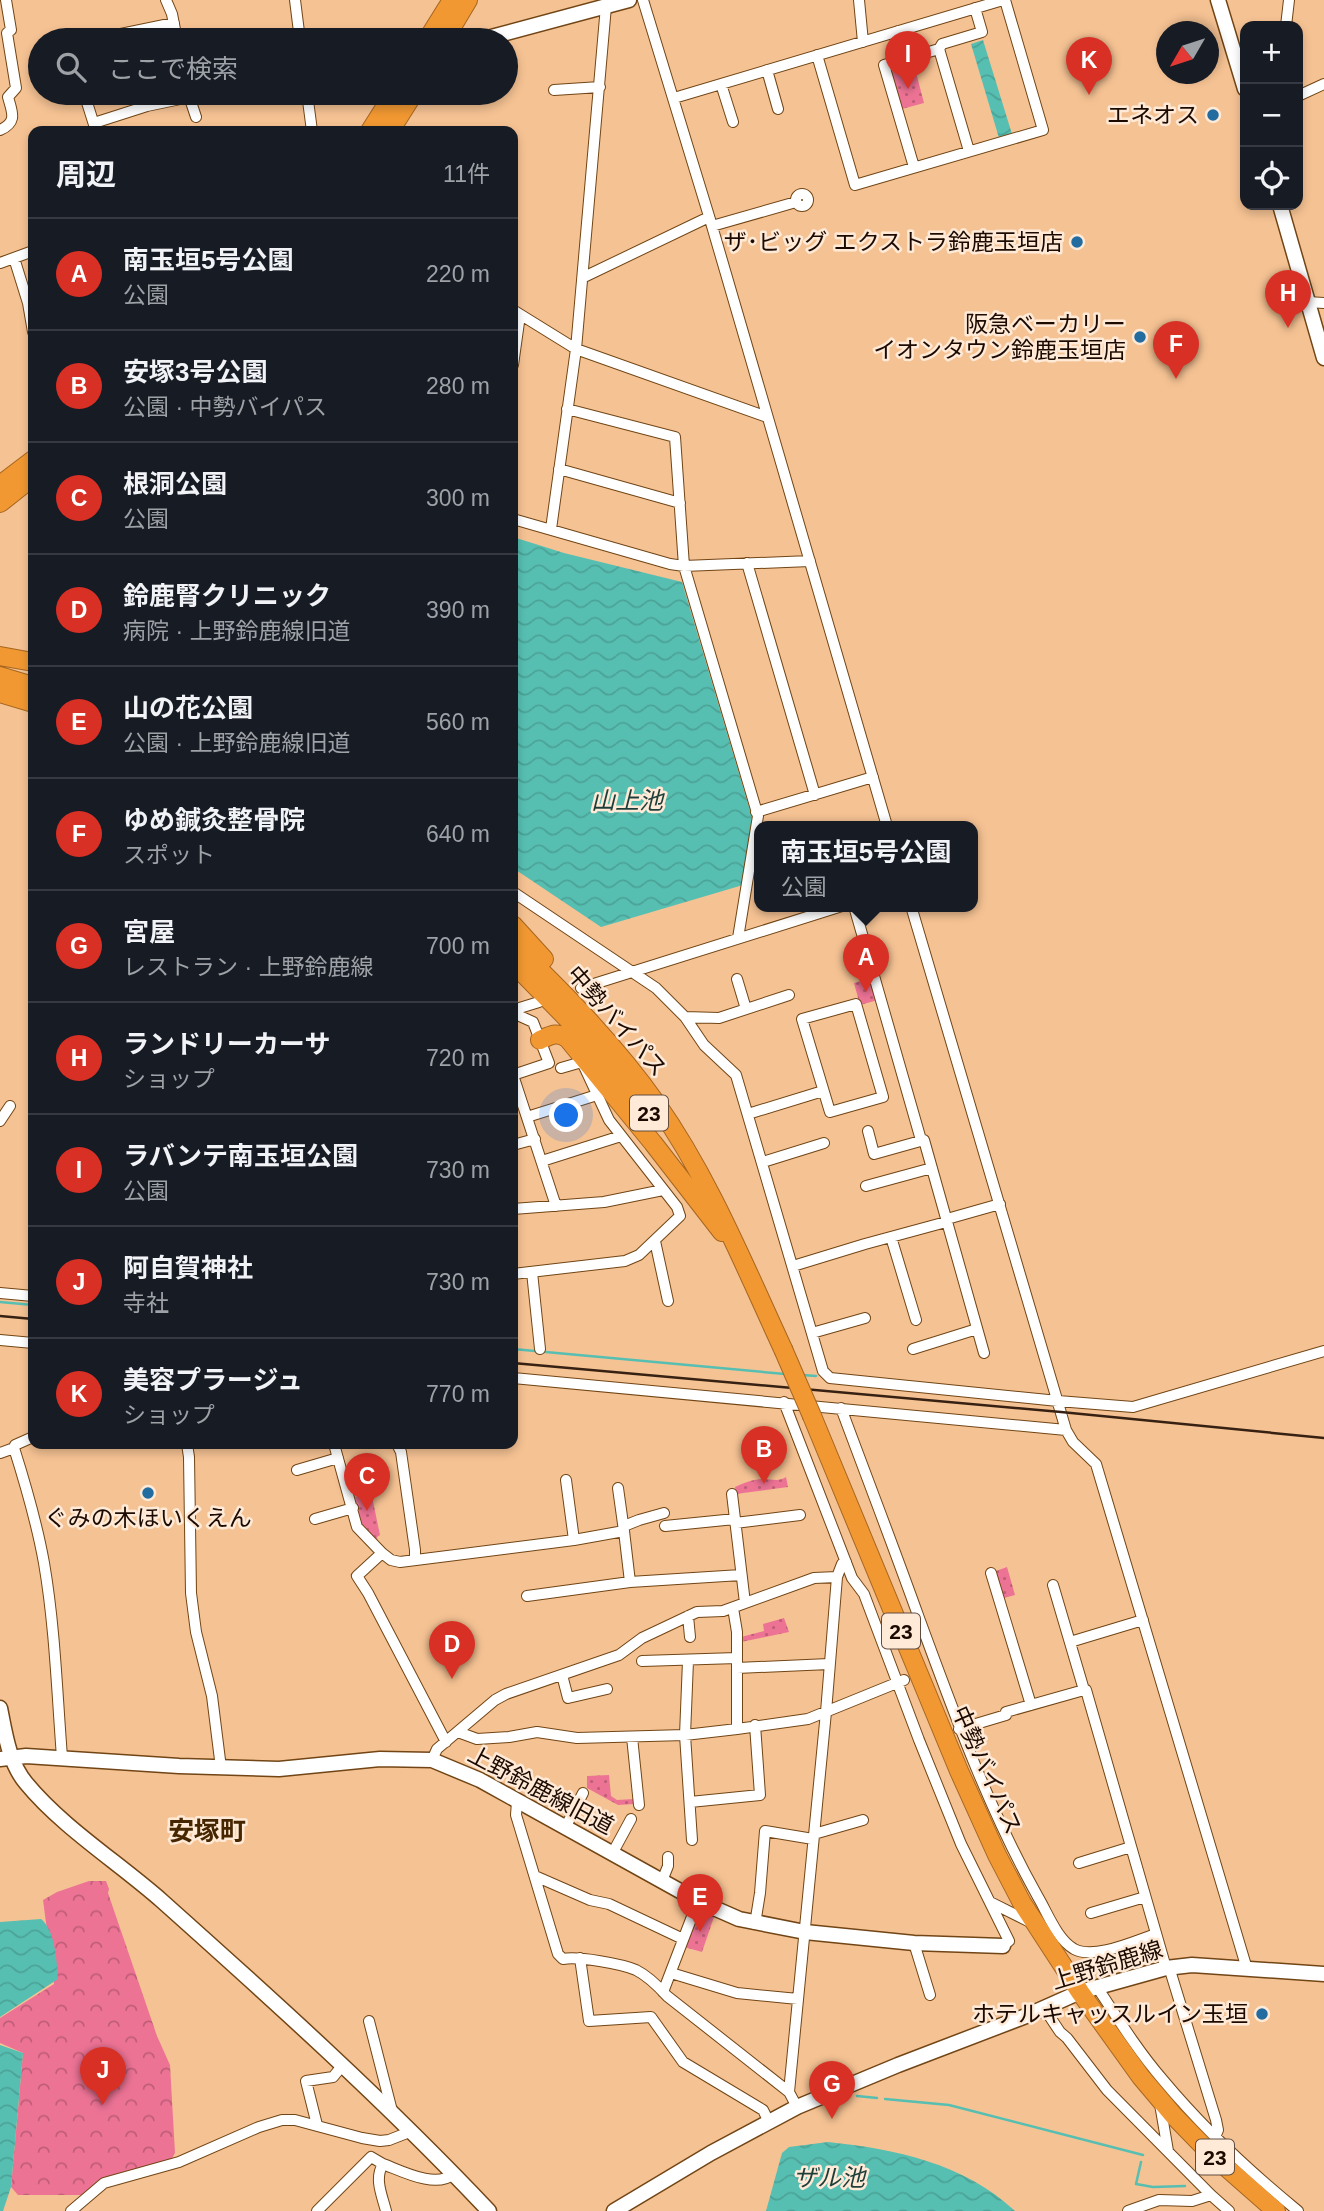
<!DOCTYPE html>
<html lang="ja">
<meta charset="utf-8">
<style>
:root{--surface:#171b24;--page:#20242c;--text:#f1f3f6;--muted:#9ea1a6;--line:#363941;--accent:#d93025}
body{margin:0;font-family:Arial,"Noto Sans JP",sans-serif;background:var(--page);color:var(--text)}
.controls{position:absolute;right:21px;top:21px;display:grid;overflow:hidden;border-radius:14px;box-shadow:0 4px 10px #0003}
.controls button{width:63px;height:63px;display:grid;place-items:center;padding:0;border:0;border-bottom:2px solid var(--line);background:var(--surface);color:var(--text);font:35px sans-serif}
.compass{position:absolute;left:1156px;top:21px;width:63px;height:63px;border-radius:50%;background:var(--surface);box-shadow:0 4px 10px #0003;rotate:231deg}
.you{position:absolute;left:567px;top:1116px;width:24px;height:24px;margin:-18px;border:5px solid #fff;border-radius:50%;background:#1a73e8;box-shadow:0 0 0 10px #1a73e833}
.badge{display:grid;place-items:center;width:46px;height:46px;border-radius:50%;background:var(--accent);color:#fff;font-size:23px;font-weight:700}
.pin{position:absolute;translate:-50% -58px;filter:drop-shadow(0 2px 4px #0008)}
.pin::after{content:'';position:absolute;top:37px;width:24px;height:21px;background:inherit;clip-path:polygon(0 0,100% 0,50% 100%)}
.popup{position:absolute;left:754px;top:821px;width:224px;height:91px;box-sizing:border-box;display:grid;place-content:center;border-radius:14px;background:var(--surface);filter:drop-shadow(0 2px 5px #0005);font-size:23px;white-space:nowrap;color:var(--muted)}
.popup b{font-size:26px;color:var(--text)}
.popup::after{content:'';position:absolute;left:50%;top:100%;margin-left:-14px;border:14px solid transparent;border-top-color:var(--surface)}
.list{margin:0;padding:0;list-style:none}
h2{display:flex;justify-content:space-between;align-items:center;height:91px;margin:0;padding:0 28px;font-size:30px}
h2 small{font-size:23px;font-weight:400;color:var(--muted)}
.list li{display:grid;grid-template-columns:46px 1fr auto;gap:21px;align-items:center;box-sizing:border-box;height:112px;padding:0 28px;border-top:2px solid var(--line)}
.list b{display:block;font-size:26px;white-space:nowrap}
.list p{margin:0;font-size:23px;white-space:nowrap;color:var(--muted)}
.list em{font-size:23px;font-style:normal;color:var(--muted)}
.icon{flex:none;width:38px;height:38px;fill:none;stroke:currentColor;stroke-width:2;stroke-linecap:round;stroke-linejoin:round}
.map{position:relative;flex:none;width:1324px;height:2211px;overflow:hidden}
.search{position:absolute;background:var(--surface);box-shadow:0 4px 10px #0003;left:28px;top:28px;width:490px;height:77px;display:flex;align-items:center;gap:18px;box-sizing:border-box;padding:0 24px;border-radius:38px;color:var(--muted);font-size:26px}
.panel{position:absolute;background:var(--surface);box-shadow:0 4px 10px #0003;left:28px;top:126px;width:490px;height:1323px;border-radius:14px}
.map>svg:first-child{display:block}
.grass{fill:url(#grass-dots)}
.forest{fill:url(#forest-crowns)}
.water{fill:url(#water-waves)}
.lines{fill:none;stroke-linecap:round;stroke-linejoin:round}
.stream{stroke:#57bfb2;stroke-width:2.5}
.street-casing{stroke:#714515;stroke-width:12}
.secondary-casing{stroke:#714515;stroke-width:17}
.highway-casing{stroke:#a66620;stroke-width:20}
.street{stroke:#fff;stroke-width:10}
.secondary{stroke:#fff;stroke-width:14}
.highway{stroke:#f19832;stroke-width:18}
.rail{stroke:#372113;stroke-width:2.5}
.highway-bridge-casing{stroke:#a66620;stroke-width:20;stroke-linecap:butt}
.highway-bridge{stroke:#f19832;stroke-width:18}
.poi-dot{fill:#236ca0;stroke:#ffead7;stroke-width:2.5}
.labels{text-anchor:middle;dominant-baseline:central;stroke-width:5;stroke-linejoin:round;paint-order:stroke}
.shield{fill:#ffead7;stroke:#604d40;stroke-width:2}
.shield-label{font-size:21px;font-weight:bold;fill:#1c0a00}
.poi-label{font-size:23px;fill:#1c0a00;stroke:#ffead7;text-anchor:end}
.street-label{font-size:23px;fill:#1c0a00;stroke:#ffead7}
.water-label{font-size:24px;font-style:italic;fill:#1d3d39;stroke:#ffead7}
.quarter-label{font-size:26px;font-weight:bold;fill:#462600;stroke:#ffead7}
</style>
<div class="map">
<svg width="1324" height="2211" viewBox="0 0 1324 2211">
<defs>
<pattern id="grass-dots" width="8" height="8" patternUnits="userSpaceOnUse" patternTransform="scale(1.75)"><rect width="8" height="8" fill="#ed7395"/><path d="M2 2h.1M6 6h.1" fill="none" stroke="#bf5d77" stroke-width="1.8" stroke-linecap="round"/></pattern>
<pattern id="forest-crowns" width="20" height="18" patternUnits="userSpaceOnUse" patternTransform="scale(1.75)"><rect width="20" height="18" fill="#ed7395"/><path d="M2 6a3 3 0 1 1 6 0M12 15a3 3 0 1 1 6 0" fill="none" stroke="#bf5d77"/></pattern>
<pattern id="water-waves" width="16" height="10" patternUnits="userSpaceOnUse" patternTransform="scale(1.75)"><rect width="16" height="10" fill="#57bfb2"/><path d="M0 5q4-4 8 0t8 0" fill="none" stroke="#4ba397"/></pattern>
</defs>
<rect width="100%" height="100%" fill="#f5c293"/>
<path class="grass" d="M913 61 924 103 902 109 891 75 895 65Z
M872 978 878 1000 860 1005 854 983Z
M786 1477 788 1487 736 1494 735 1487C744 1483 753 1479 763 1479 773 1479 778 1482 786 1477Z
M371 1492 380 1535 377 1537 378 1543 362 1524 355 1497Z
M1007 1567 1015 1595 1004 1598 996 1571Z
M784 1618 789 1632 741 1642V1637L764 1631 763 1624Z
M609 1775 611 1796 617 1800 634 1799V1804L618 1805 587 1788V1776Z
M706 1909 715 1914 702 1952 684 1947 696 1916Z"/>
<path class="forest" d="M89 1881H106L109 1889 108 1893 157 2036 170 2065 175 2153 170 2162 101 2179 82 2195H18L11 2187 23 2053 0 2043V2018L54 1984 43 1900 57 1892Z"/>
<path class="water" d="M983 40 1012 134 999 138 971 44Z
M513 537 564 553 682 582 752 817 743 885 601 927 513 868Z
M41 1919C55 1930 57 1962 58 1979L0 2017V1922Z
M0 2045 23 2053 11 2187 3 2211H0Z
M828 2142C895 2149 964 2163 1015 2211H766L782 2153 789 2147Z"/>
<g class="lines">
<path class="stream" d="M0 1302 33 1305
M513 1349 785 1374
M802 1375 816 1376
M857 2096 877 2098
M885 2099 949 2105 1143 2155
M1141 2162 1136 2184 1153 2187 1185 2186"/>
<g class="street-casing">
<path id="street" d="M166 0 172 14 177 40
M295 0 300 40
M643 0 712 226 887 826
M859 0 863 42
M1286 26 1289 0
M898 31 906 58
M117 40 116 35 174 23
M939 49 969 151
M817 55 855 185 1043 130 1005 0
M767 70 778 109
M721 84 733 122
M554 90 600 87
M84 93 96 131
M138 93 147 106
M188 93 196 117
M307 93 312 131
M1298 96 1324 84
M674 98 1003 0
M94 123 147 106 190 97
M0 130C18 122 12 112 8 97L16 88 7 33 11 30 6 0
M914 167 884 65 939 49 942 44 982 32 975 8
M796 200a6 6 0 1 1 12 0a6 6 0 1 1-12 0Z
M712 226 796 202
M14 258 28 303 33 332
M0 263 33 251
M584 277 709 217
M1308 302 1324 303
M513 310 576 349 767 417
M513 365 520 315
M567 409 675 437 684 566 758 816 738 938
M559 469 680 503
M513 519 670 564 684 566 810 561
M551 529 576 349 606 6 608 1
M747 563 815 795
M756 812 873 777
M513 892 656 988 685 1017 704 1045 736 1075 823 1371 830 1378 1058 1401 1133 1407 1324 1351
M854 906 921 1140
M911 906 1066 1430 1073 1442 1096 1464 1247 1969
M737 979 746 1009
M581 988 842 906
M856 1004 883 1097 830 1112 802 1019Z
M513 1010 539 1002
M513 1013 533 1022 549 1063 513 1075
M685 1017 719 1018 789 995
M513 1075 556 1206
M748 1114 823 1091
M527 1117 597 1095
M0 1121 10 1106
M868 1131 874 1154 924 1140 984 1353
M513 1145 535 1139
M542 1161 621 1136
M763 1162 824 1143
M866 1186 932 1168
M513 1209 604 1202 663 1190
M947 1219 1000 1204
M891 1237 916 1320
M655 1241 668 1301
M793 1266 865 1244 946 1222
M532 1272 540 1349
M513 1274 625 1261 639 1255 680 1216 677 1207 609 1120 582 1062 561 1068
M0 1293 33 1296
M812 1333 865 1318
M0 1340 33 1343
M913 1349 977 1329
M513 1378 1066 1430
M784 1402 852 1578 864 1594 919 1740 961 1844 1009 1941 1003 1946
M841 1408C867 1478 894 1548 919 1618 954 1713 988 1808 1038 1897 1048 1914 1057 1939 1074 1949 1094 1960 1135 1941 1156 1934
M187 1444 189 1457 191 1593 196 1632 212 1696 221 1768
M334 1444 357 1527 382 1553 391 1560 400 1562 574 1540 624 1531 630 1582
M397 1444 401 1452 415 1550V1560
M14 1448 15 1445 33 1437
M0 1453 14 1448C26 1486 37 1524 44 1563 55 1627 57 1693 62 1757
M297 1470 338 1458
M566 1480 574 1540
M618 1488 624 1531
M732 1494 745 1603
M315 1519 353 1508
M735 1523 800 1515
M624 1526 639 1520 664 1513
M665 1526 735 1519
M382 1553 357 1576 368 1593 446 1742
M991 1573 1031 1705
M1053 1585 1084 1690H1086L1166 1968
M527 1596 630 1582 741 1575
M733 1608 737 1632V1729L808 1719 904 1680
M688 1616 690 1637
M1070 1642 1143 1620
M642 1661 737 1658
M688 1661 685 1735 692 1840
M737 1668 829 1664
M562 1675 568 1698 607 1689
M959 1729 1006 1715V1712L1084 1690
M458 1732 477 1739 509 1737 537 1732 577 1738 685 1735 737 1729
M632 1737 639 1805
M432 1760 437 1749 495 1700 506 1694 619 1655 642 1638 697 1612 723 1611 814 1578 837 1577
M517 1802 516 1815 558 1954 563 1959C578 1956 622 1964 636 1970 648 1976 658 1986 667 1996L789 2092 797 2107
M690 1802 760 1795 755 1725
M565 1828 583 1793
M814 1834 863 1820
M612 1854 631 1819
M1079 1863 1131 1847
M535 1876 590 1900 609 1904 683 1939
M662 1881 668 1866V1857
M990 1902 1032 1923
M1091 1913 1145 1897
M755 1924 760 1893 765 1831 813 1839
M914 1943 930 1995
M580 1958 589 2021 651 2017 683 2062 763 2110 769 2122
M1169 1967 1216 2120 1218 2130 1215 2137
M671 1973 737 1993 798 1999
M1097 1987C1118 2019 1138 2051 1163 2080 1203 2128 1249 2171 1298 2211
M663 1992 698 1901
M1044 2008 1060 2032 1067 2038 1107 2090 1211 2195
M369 2021 392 2111
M789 2092 826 1712 837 1577 842 1564 846 1562
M1160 2104 1168 2151
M317 2125 306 2081 333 2077 342 2066
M383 2164C402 2171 435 2189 454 2174
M71 2211 104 2183 179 2162 259 2127 282 2120H295L362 2138 380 2141 389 2140 412 2131
M317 2211 371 2157 383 2164C374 2179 382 2195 386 2211
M1128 2211 1159 2200 1192 2201 1211 2195 1229 2211"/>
</g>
<g class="secondary-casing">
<path id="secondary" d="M1218 0 1245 89
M480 40 629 0
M1280 205 1324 358
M0 1708C5 1733 9 1763 26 1783 62 1827 119 1863 162 1901 274 2001 386 2102 489 2211
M0 1759 26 1756 179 1766 279 1769 380 1759 432 1760 480 1780 698 1901 739 1919 805 1932 914 1943 1003 1946
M614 2211 711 2153 797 2107 898 2065 1026 2016 1080 1992 1166 1968 1192 1965 1324 1974"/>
</g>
<g class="highway-casing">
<path id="highway" d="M427 40 452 0
M444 40 468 0
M370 131 394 93
M390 131 414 93
M0 485 33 460
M0 503 33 477
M0 656 33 662
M0 676 33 686
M0 693 33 703
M513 925 544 959
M513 944C564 993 615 1045 656 1103 709 1178 744 1265 783 1349
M513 963 591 1043 644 1107
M540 1040C551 1035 558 1031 568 1039L653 1143 722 1232
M812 1416 959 1771 997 1855 1022 1903 1080 1992 1141 2077 1174 2116 1210 2153 1276 2211"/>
</g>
<use href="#street" class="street"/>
<use href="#secondary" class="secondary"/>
<use href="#highway" class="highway"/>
<path class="rail" d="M0 1316 33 1319
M513 1363 1061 1412 1324 1438"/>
<g class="highway-bridge-casing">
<path id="highway-bridge" d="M783 1349 812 1416"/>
</g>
<use href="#highway-bridge" class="highway-bridge"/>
</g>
<g class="poi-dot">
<circle cx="1213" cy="115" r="7"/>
<circle cx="1077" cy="242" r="7"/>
<circle cx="1140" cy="337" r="7"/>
<circle cx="148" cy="1493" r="7"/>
<circle cx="1262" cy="2014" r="7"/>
</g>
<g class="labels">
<g class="shield">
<rect x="630" y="1095.5" width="38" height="35" rx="5"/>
<rect x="882" y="1613.5" width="38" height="35" rx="5"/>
<rect x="1196" y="2139.5" width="38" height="35" rx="5"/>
</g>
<g class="shield-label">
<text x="649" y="1113">23</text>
<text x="901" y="1631">23</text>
<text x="1215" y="2157">23</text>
</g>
<g class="poi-label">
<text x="1199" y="115">エネオス</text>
<text x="1063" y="242">ザ･ビッグ エクストラ鈴鹿玉垣店</text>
<text x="1126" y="324">阪急ベーカリー<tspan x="1126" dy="26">イオンタウン鈴鹿玉垣店</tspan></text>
<text x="148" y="1518" text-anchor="middle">ぐみの木ほいくえん</text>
<text x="1248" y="2014">ホテルキャッスルイン玉垣</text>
</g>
<g class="street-label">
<text transform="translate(617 1021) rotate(49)">中勢バイパス</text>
<text transform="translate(987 1770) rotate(66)">中勢バイパス</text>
<text transform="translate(541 1790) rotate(28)">上野鈴鹿線旧道</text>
<text transform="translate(1107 1965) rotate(-17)">上野鈴鹿線</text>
</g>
<g class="water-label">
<text x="627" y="800">山上池</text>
<text x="829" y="2177">ザル池</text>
</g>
<g class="quarter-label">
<text x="207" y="1831">安塚町</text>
</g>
</g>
</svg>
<div class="controls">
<button>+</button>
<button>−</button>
<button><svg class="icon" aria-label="locate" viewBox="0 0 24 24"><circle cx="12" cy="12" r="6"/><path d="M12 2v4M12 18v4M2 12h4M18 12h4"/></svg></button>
</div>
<svg class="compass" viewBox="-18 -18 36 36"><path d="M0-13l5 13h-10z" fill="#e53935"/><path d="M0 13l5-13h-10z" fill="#9ea1a6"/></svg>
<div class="you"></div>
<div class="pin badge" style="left:866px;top:992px">A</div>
<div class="popup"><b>南玉垣5号公園</b>公園</div>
<div class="pin badge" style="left:764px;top:1484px">B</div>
<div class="pin badge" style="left:367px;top:1511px">C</div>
<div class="pin badge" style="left:452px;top:1679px">D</div>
<div class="pin badge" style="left:700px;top:1932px">E</div>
<div class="pin badge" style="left:1176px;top:379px">F</div>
<div class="pin badge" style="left:832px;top:2119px">G</div>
<div class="pin badge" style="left:1288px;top:328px">H</div>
<div class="pin badge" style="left:908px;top:89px">I</div>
<div class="pin badge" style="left:103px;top:2105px">J</div>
<div class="pin badge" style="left:1089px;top:95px">K</div>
<div class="search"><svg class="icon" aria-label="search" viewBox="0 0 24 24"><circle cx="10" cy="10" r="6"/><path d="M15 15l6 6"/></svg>ここで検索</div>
<section class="panel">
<h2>周辺<small>11件</small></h2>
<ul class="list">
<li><span class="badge">A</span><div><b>南玉垣5号公園</b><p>公園</p></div><em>220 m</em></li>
<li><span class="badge">B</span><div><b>安塚3号公園</b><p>公園 · 中勢バイパス</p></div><em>280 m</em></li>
<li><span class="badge">C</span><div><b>根洞公園</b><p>公園</p></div><em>300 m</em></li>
<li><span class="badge">D</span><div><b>鈴鹿腎クリニック</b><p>病院 · 上野鈴鹿線旧道</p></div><em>390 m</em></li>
<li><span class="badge">E</span><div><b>山の花公園</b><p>公園 · 上野鈴鹿線旧道</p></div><em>560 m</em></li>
<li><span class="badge">F</span><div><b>ゆめ鍼灸整骨院</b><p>スポット</p></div><em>640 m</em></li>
<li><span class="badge">G</span><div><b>宮屋</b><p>レストラン · 上野鈴鹿線</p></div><em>700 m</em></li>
<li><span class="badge">H</span><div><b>ランドリーカーサ</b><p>ショップ</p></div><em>720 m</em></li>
<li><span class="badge">I</span><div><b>ラバンテ南玉垣公園</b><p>公園</p></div><em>730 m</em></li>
<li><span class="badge">J</span><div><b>阿自賀神社</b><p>寺社</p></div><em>730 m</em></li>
<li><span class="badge">K</span><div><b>美容プラージュ</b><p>ショップ</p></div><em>770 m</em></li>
</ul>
</section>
</div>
